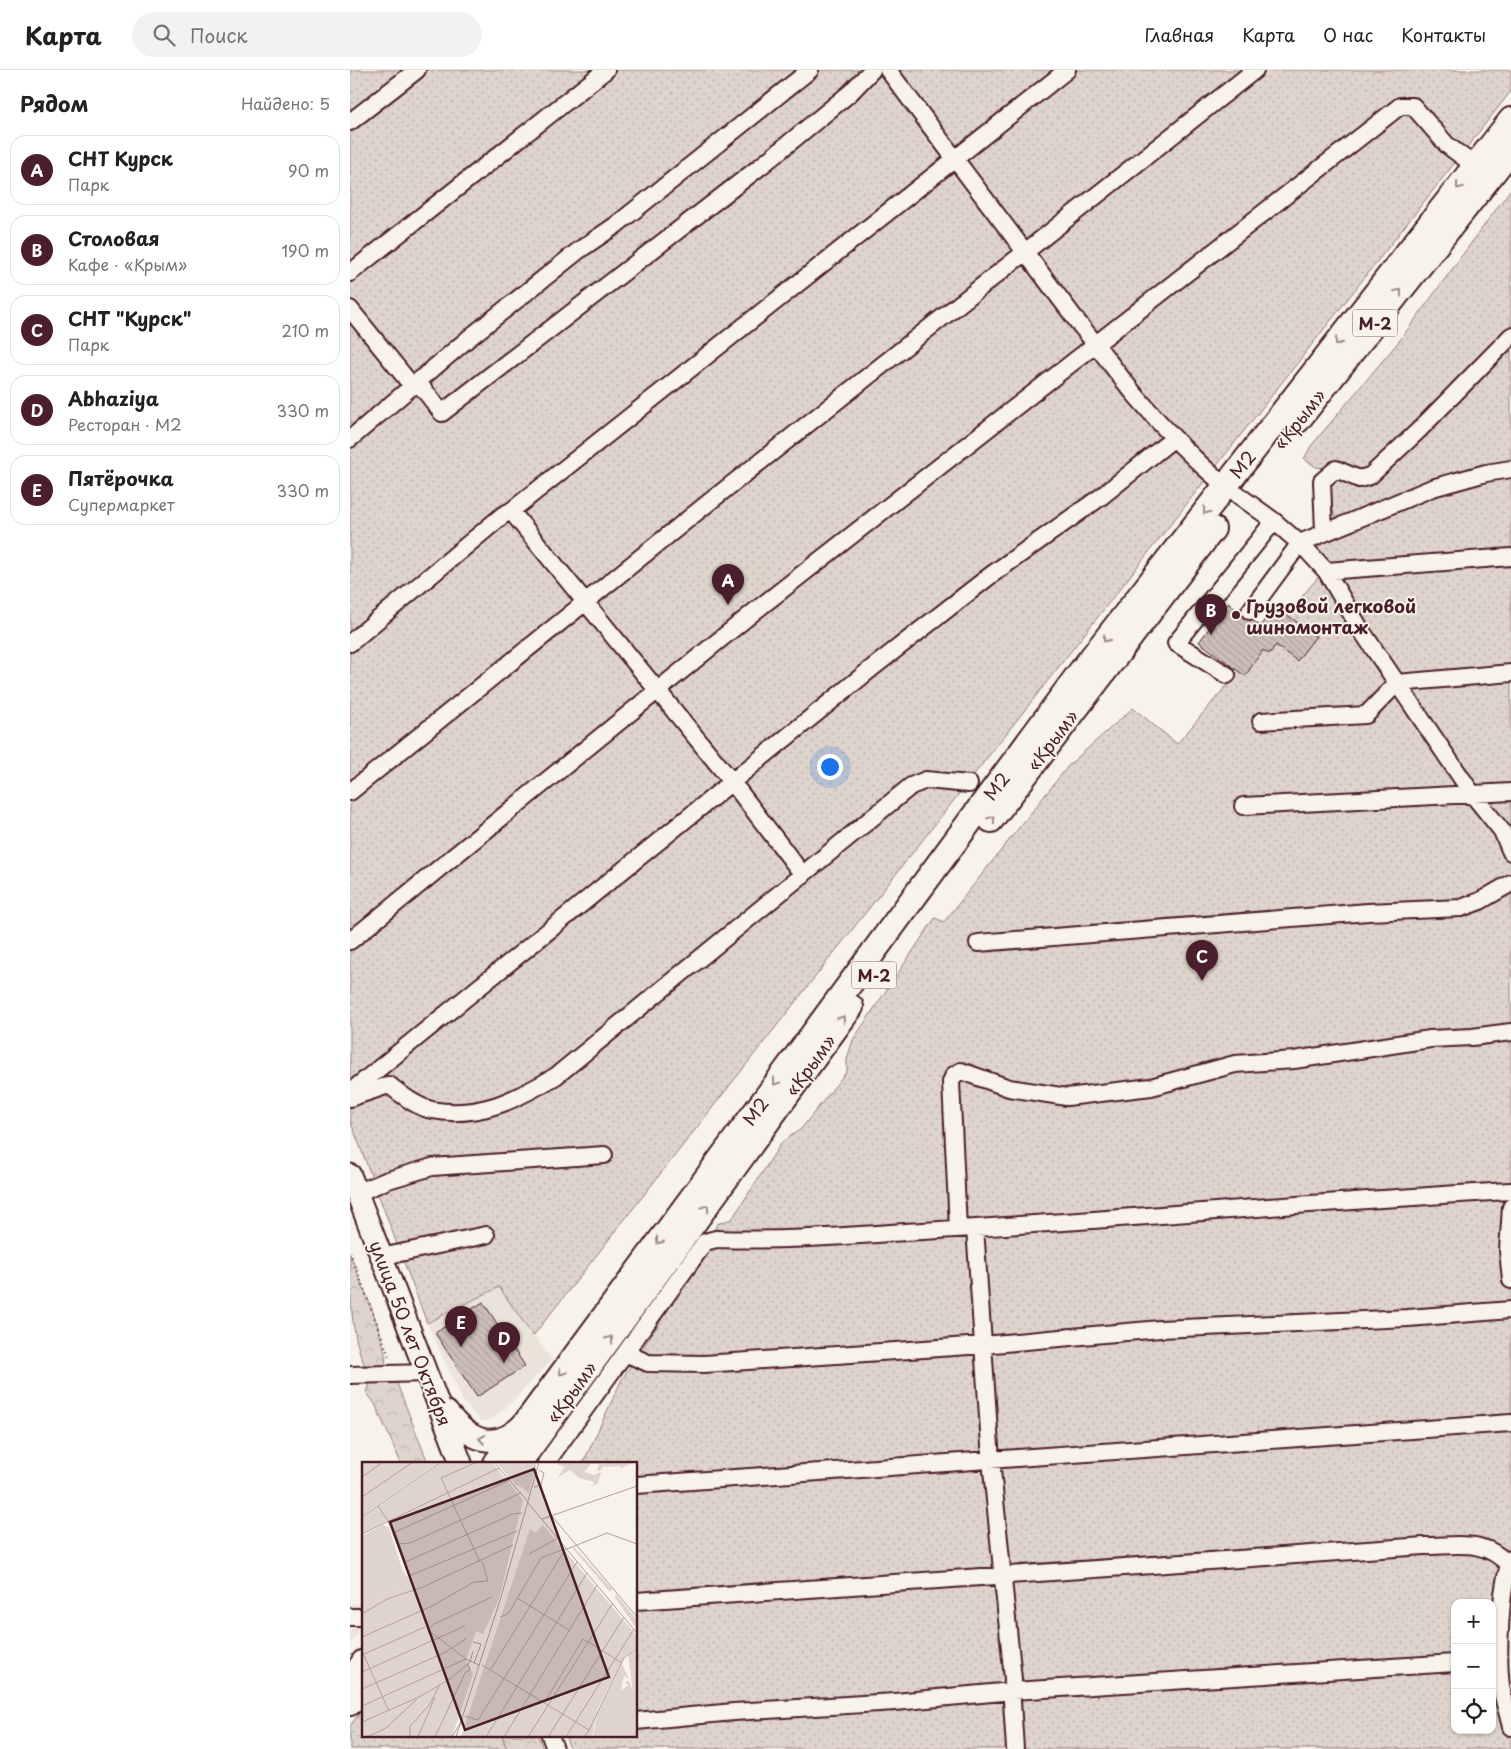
<!DOCTYPE html>
<html lang="ru">
<meta charset="utf-8">
<style>
:root{--surface:#fff;--page:#f2f2f2;--text:#202124;--muted:#757577;--line:#e0e0e0;--accent:#4a1f2b}
body{margin:0;font-family:"Playpen Sans",sans-serif;background:var(--page);color:var(--text)}
.controls{position:absolute;right:15px;bottom:15px;display:grid;overflow:hidden;border-radius:10px;box-shadow:0 1px 4px #0004}
.controls button{width:45px;height:45px;display:grid;place-items:center;padding:0;border:0;border-bottom:1px solid var(--line);background:var(--surface);color:var(--text);font:25px sans-serif}
.you{position:absolute;left:479px;top:696px;width:18px;height:18px;margin:-12px;border:4px solid #fff;border-radius:50%;background:#1a73e8;box-shadow:0 0 0 8px #1a73e833}
.badge{display:grid;place-items:center;width:32px;height:32px;border-radius:50%;background:var(--accent);color:#fff;font-size:16px;font-weight:700}
.pin{position:absolute;translate:-50% -41px;filter:drop-shadow(0 1px 2px #0008)}
.pin::after{content:'';position:absolute;top:26px;width:18px;height:15px;background:inherit;clip-path:polygon(0 0,100% 0,50% 100%)}
.list{margin:0;padding:0;list-style:none}
h2{display:flex;justify-content:space-between;align-items:center;height:65px;margin:0;padding:0 20px;font-size:21px}
h2 small{font-size:16px;font-weight:400;color:var(--muted)}
.list li{display:grid;grid-template-columns:32px 1fr auto;gap:15px;align-items:center;box-sizing:border-box;height:70px;margin:0 10px 10px;padding:0 10px;border:1px solid var(--line);border-radius:15px}
.list b{display:block;font-size:19px;white-space:nowrap}
.list p{margin:0;font-size:16px;white-space:nowrap;color:var(--muted)}
.list em{font-size:16px;font-style:normal;color:var(--muted)}
.icon{flex:none;width:28px;height:28px;fill:none;stroke:currentColor;stroke-width:2;stroke-linecap:round;stroke-linejoin:round}
.map{position:relative;flex:none;width:1161px;height:1679px;overflow:hidden}
header{display:flex;align-items:center;gap:30px;box-sizing:border-box;height:70px;padding:0 25px;background:var(--surface);border-bottom:1px solid var(--line)}
header strong{font-size:24px}
nav{display:flex;gap:28px;margin-inline-start:auto;font-size:18px}
.search{width:350px;height:45px;background:var(--page);display:flex;align-items:center;gap:12px;box-sizing:border-box;padding:0 18px;border-radius:28px;color:var(--muted);font-size:19px}
main{display:flex}
aside{flex:1;background:var(--surface)}
.map>svg:first-child{display:block}
.built{fill:#eae3da}
.green{fill:url(#green-dots);stroke:#947a7c;fill-rule:evenodd}
.forest{fill:url(#forest-crowns);stroke:#947a7c}
.building{fill:url(#building-back-hatch);stroke:#4a1f2b}
.lines{fill:none;stroke-linecap:round;stroke-linejoin:round}
.minor-casing{stroke:#4a1f2b;stroke-width:20}
.major-casing{stroke:#4a1f2b;stroke-width:25}
.highway-casing{stroke:#4a1f2b;stroke-width:28}
.path{stroke:#4a1f2b;stroke-width:2.5;stroke-dasharray:1 4;stroke-linecap:butt}
.minor{stroke:#f7f3e8;stroke-width:16}
.major{stroke:#f7f3e8;stroke-width:21}
.highway{stroke:#f7f3e8;stroke-width:24}
.oneway{stroke:#a0898a}
.poi-dot{fill:#4a1f2b;stroke:#f7f3e8;stroke-width:2}
.labels{text-anchor:middle;dominant-baseline:central;stroke-width:4;stroke-linejoin:round;paint-order:stroke}
.shield{fill:#f7f3e8;stroke:#7e5f64;stroke-width:1}
.shield-label{font-size:16px;font-weight:bold;fill:#4a1f2b}
.street-label{font-size:18px;fill:#4a1f2b;stroke:#f7f3e8}
.poi-label{font-size:18px;font-weight:bold;fill:#4a1f2b;stroke:#f7f3e8;text-anchor:start}
.inset-road{fill:none;stroke:#b29e9c;stroke-width:1}
.view{fill:#4a1f2b;fill-opacity:0.15;stroke:#4a1f2b;stroke-width:2.5}
.inset-edge{fill:none;stroke:#4a1f2b;stroke-width:2.5}
</style>
<header>
<strong>Карта</strong>
<div class="search"><svg class="icon" aria-label="search" viewBox="0 0 24 24"><circle cx="10" cy="10" r="6"/><path d="M15 15l6 6"/></svg>Поиск</div>
<nav><a>Главная</a><a>Карта</a><a>О нас</a><a>Контакты</a></nav>
</header>
<main>
<aside>
<h2>Рядом<small>Найдено: 5</small></h2>
<ul class="list">
<li><span class="badge">A</span><div><b>СНТ Курск</b><p>Парк</p></div><em>90 m</em></li>
<li><span class="badge">B</span><div><b>Столовая</b><p>Кафе · «Крым»</p></div><em>190 m</em></li>
<li><span class="badge">C</span><div><b>СНТ &quot;Курск&quot;</b><p>Парк</p></div><em>210 m</em></li>
<li><span class="badge">D</span><div><b>Abhaziya</b><p>Ресторан · М2</p></div><em>330 m</em></li>
<li><span class="badge">E</span><div><b>Пятёрочка</b><p>Супермаркет</p></div><em>330 m</em></li>
</ul>
</aside>
<div class="map">
<svg width="1161" height="1679" viewBox="0 0 1161 1679">
<defs>
<pattern id="green-dots" width="8" height="8" patternUnits="userSpaceOnUse" patternTransform="scale(1.25)"><rect width="8" height="8" fill="#ded4cc"/><path d="M2 2h.1M6 6h.1" fill="none" stroke="#c0b6af" stroke-width="1.8" stroke-linecap="round"/></pattern>
<pattern id="forest-crowns" width="20" height="18" patternUnits="userSpaceOnUse" patternTransform="scale(1.25)"><rect width="20" height="18" fill="#ded4cc"/><path d="M2 6a3 3 0 1 1 6 0M12 15a3 3 0 1 1 6 0" fill="none" stroke="#c0b6af"/></pattern>
<pattern id="building-back-hatch" width="6" height="6" patternUnits="userSpaceOnUse" patternTransform="scale(1.25)"><rect width="6" height="6" fill="#ccbfb9"/><path d="M-1 5l2 2M0 0l6 6M5-1l2 2" fill="none" stroke="#b1a49f"/></pattern>
</defs>
<rect width="100%" height="100%" fill="#f7f3e8"/>
<filter id="ink" filterUnits="userSpaceOnUse"><feTurbulence type="fractalNoise" baseFrequency=".02" numOctaves="2"/><feDisplacementMap in="SourceGraphic" scale="10" xChannelSelector="R" yChannelSelector="G"/><feConvolveMatrix kernelMatrix="1 2 1 2 8 2 1 2 1" color-interpolation-filters="sRGB"/></filter>
<g filter="url(#ink)">
<path class="built" d="M149 1217 202 1290 159 1335 141 1350 130 1351 114 1333 77 1253Z
M14 1533 7 1563 0 1574V1534Z"/>
<path class="green" d="M0 0H1161V21L183 1266 149 1217 77 1253 0 1050Z
M1161 119V1512L1155 1587 1161 1627V1679H220L215 1665H286V1393H233L272 1309 345 1199 367 1154 382 1149 432 1072 451 1059 497 1001V989L503 970 585 848 594 852 719 695 783 638 827 674 971 504 960 473 987 451C979 433 978 416 974 398L966 397 954 389 961 376 1050 270ZM1105 1533H1142V1660H1105Z
M14 1637V1665H152L157 1679H0V1656Z"/>
<path class="forest" d="M0 1184C9 1209 41 1277 35 1299L17 1300C0 1266 0 1223 0 1184Z
M46 1311 78 1393H51L25 1334 17 1323 20 1312Z
M152 1665H188L193 1679H157Z"/>
<path class="building" d="M878 533 890 542 894 549 902 550 910 556 925 536 966 566 947 591 926 575 919 584 913 580 895 606 849 572Z
M133 1232 175 1296 127 1327 85 1263Z"/>
<g class="lines">
<g class="minor-casing">
<path id="minor" d="M538 0 730 255C750 278 767 304 787 327 814 359 843 389 875 416
M0 52 67 0
M0 203 256 0
M0 239 63 317
M68 312 92 343 411 96 500 23 522 0
M0 369 119 268 228 181 266 155 460 0
M888 425 924 451 954 477 976 501 1011 560 1123 725 1152 761 1161 782
M161 441 379 708 453 805
M974 462 972 411 986 399 1009 409 1020 406 1068 361 1161 266
M976 501 1161 487
M900 541 950 473 1082 418 1136 403 1161 399
M0 573 153 445 161 441 717 0
M877 605 826 573 924 451
M911 651 1016 645 1047 613 1161 603
M0 722 358 433 905 0
M893 736 1161 722
M0 871 405 541 1050 36H1063L1097 75 1125 96
M628 873 1018 842 1111 838 1130 831 1161 813
M0 1022 522 598 641 505 752 426 824 368
M0 1028 39 1015C51 1024 66 1037 82 1040 130 1049 167 1029 206 1006L561 716 576 710 619 714
M7 1123 38 1110 82 1097 254 1085
M1161 1137 1158 1180 1161 1210
M625 1158 641 1390 663 1609 662 1631 665 1679
M608 1159 601 1012 604 1005 611 1001 659 1018 717 1027 801 1017 885 994 944 990 1080 969 1122 967 1161 962
M31 1187 136 1165
M275 1283 298 1293 354 1294 633 1275 810 1259 1058 1248 1161 1240
M0 1305 77 1303
M196 1393 355 1172 366 1169C446 1172 527 1163 606 1159 791 1148 976 1131 1161 1121
M286 1415 1161 1353
M1161 1489C1150 1519 1147 1583 1151 1616 1153 1629 1158 1643 1161 1657
M286 1531 1074 1476C1108 1476 1134 1468 1159 1495
M0 1547H14
M286 1651 384 1642 545 1632 663 1621 1105 1593
M200 1665 205 1679"/>
</g>
<g class="major-casing">
<path id="major" d="M0 1105 111 1393
M97 1342C119 1370 144 1383 173 1354"/>
</g>
<g class="highway-casing">
<path id="highway" d="M948 350 1161 80
M641 750 863 459
M146 1393 728 605 1161 50
M169 1393 501 937
M0 1612 14 1592
M0 1633 14 1613"/>
</g>
<path class="path" d="M0 1182 40 1289"/>
<use href="#minor" class="minor"/>
<use href="#major" class="major"/>
<use href="#highway" class="highway"/>
</g>
<defs><path id="oneway-chevron" d="M-2-3.5L2.5 0L-2 3.5" fill="none" stroke-width="1.6" stroke-linecap="round" stroke-linejoin="round" transform="scale(1.25)"/></defs>
<g class="oneway">
<use href="#oneway-chevron" transform="translate(1109 116) rotate(128)"/>
<use href="#oneway-chevron" transform="translate(1049 222) rotate(-52)"/>
<use href="#oneway-chevron" transform="translate(988 272) rotate(128)"/>
<use href="#oneway-chevron" transform="translate(856 441) rotate(128)"/>
<use href="#oneway-chevron" transform="translate(756 569) rotate(128)"/>
<use href="#oneway-chevron" transform="translate(642 749) rotate(-53)"/>
<use href="#oneway-chevron" transform="translate(492 949) rotate(-54)"/>
<use href="#oneway-chevron" transform="translate(426 1012) rotate(126)"/>
<use href="#oneway-chevron" transform="translate(356 1138) rotate(-54)"/>
<use href="#oneway-chevron" transform="translate(309 1171) rotate(126)"/>
<use href="#oneway-chevron" transform="translate(260 1269) rotate(-54)"/>
<use href="#oneway-chevron" transform="translate(212 1302) rotate(126)"/>
<use href="#oneway-chevron" transform="translate(132 1369) rotate(-171)"/>
</g>
</g>
<circle class="poi-dot" cx="886" cy="545" r="5"/>
<g class="labels">
<g class="shield">
<rect x="1002.5" y="239.5" width="45" height="27" rx="4"/>
<rect x="501.5" y="891.5" width="45" height="27" rx="4"/>
</g>
<g class="shield-label">
<text x="1025" y="253">М-2</text>
<text x="524" y="905">М-2</text>
</g>
<g class="street-label">
<text transform="translate(949 349) rotate(-52)">«Крым»</text>
<text transform="translate(892 394) rotate(-52)">М2</text>
<text transform="translate(702 670) rotate(-53)">«Крым»</text>
<text transform="translate(646 716) rotate(-53)">М2</text>
<text transform="translate(460 995) rotate(-54)">«Крым»</text>
<text transform="translate(405 1041) rotate(-54)">М2</text>
<text transform="translate(61 1263) rotate(69)">улица 50 лет Октября</text>
<text transform="translate(221 1322) rotate(-54)">«Крым»</text>
</g>
<g class="poi-label">
<text x="896" y="535">Грузовой легковой<tspan x="896" dy="21">шиномонтаж</tspan></text>
</g>
</g>
<g transform="translate(12 1392)">
<rect width="275" height="275" fill="#f7f3e8"/>
<path d="M0 0H77L0 54ZM80 0H130L161 38 137 137 121 172 114 169 104 198 111 212 90 275H47V263L73 233 67 229 26 266 24 275H0V145L14 133 19 140 22 131 39 127 49 120 25 59 0 72V56ZM140 0H175L167 31 159 25ZM181 63 275 174V185L263 194 235 248 230 275H99L168 67 174 71Z" fill="#ded4cc"/>
<path d="M134 0H140L159 25 154 23ZM197 0H273L259 6 258 4 241 5 238 9 235 8 237 2H229L222 10 232 13 239 10 236 21 231 24 232 20 217 16 208 8 196 15 203 4 195 3ZM21 63 27 66 40 107 49 120 39 127 22 131 20 140 14 133 7 142 10 148 4 149 0 145V74ZM212 85 250 127 248 130 211 87ZM254 132 275 158V167L253 136ZM275 187V275H231L235 252 260 202 267 217 262 214 259 229 266 223 263 220 267 219 271 230 266 192ZM67 229 73 233 47 263V275H24L26 265Z" fill="#ded4cc"/>
<path class="inset-road" d="M115 0 79 16 118 100M132 0 166 40M0 15 21 0M172 25 179 23 182 11 177 8M0 35 51 0M166 41 275 171M16 44 33 70 66 168 104 197 117 203M189 53 275 155M0 55 79 0M180 57 275 24M33 70 148 18M0 72 137 6M36 82 48 81 159 31M205 87 245 71 275 82M167 92 196 76M41 101 151 52 160 51M47 114 155 69M155 136 207 168M0 152 25 137 61 125 151 83M138 155 146 152 179 96 200 88M66 168 72 162 130 135M0 175 70 144 112 120 126 119 120 99M225 179 260 201M111 180 119 182 112 201M0 189 27 249M0 193 63 165M120 203 227 268 222 275M129 207 204 86M0 210 103 164M0 227 82 191 105 176M182 241 221 177 225 180M0 244 104 197M103 254 116 258 215 100M0 260 57 235 88 217 108 200 111 189M227 268 262 196 275 186M5 275 24 266 55 237M48 275V264L68 242 78 222M56 275 73 235M73 275 103 211 108 208 106 202M90 275 99 260M94 275 139 135 177 0M124 275 225 111M142 275 235 123M166 275 251 141M186 275 262 155M204 275 272 167"/>
<path class="view" d="M172 7 247 215 103 268 28 60Z"/>
<rect width="275" height="275" class="inset-edge"/>
</g>
</svg>
<div class="controls">
<button>+</button>
<button>−</button>
<button><svg class="icon" aria-label="locate" viewBox="0 0 24 24"><circle cx="12" cy="12" r="6"/><path d="M12 2v4M12 18v4M2 12h4M18 12h4"/></svg></button>
</div>
<div class="you"></div>
<div class="pin badge" style="left:378px;top:535px">A</div>
<div class="pin badge" style="left:861px;top:565px">B</div>
<div class="pin badge" style="left:852px;top:911px">C</div>
<div class="pin badge" style="left:154px;top:1293px">D</div>
<div class="pin badge" style="left:111px;top:1277px">E</div>
</div>
</main>
